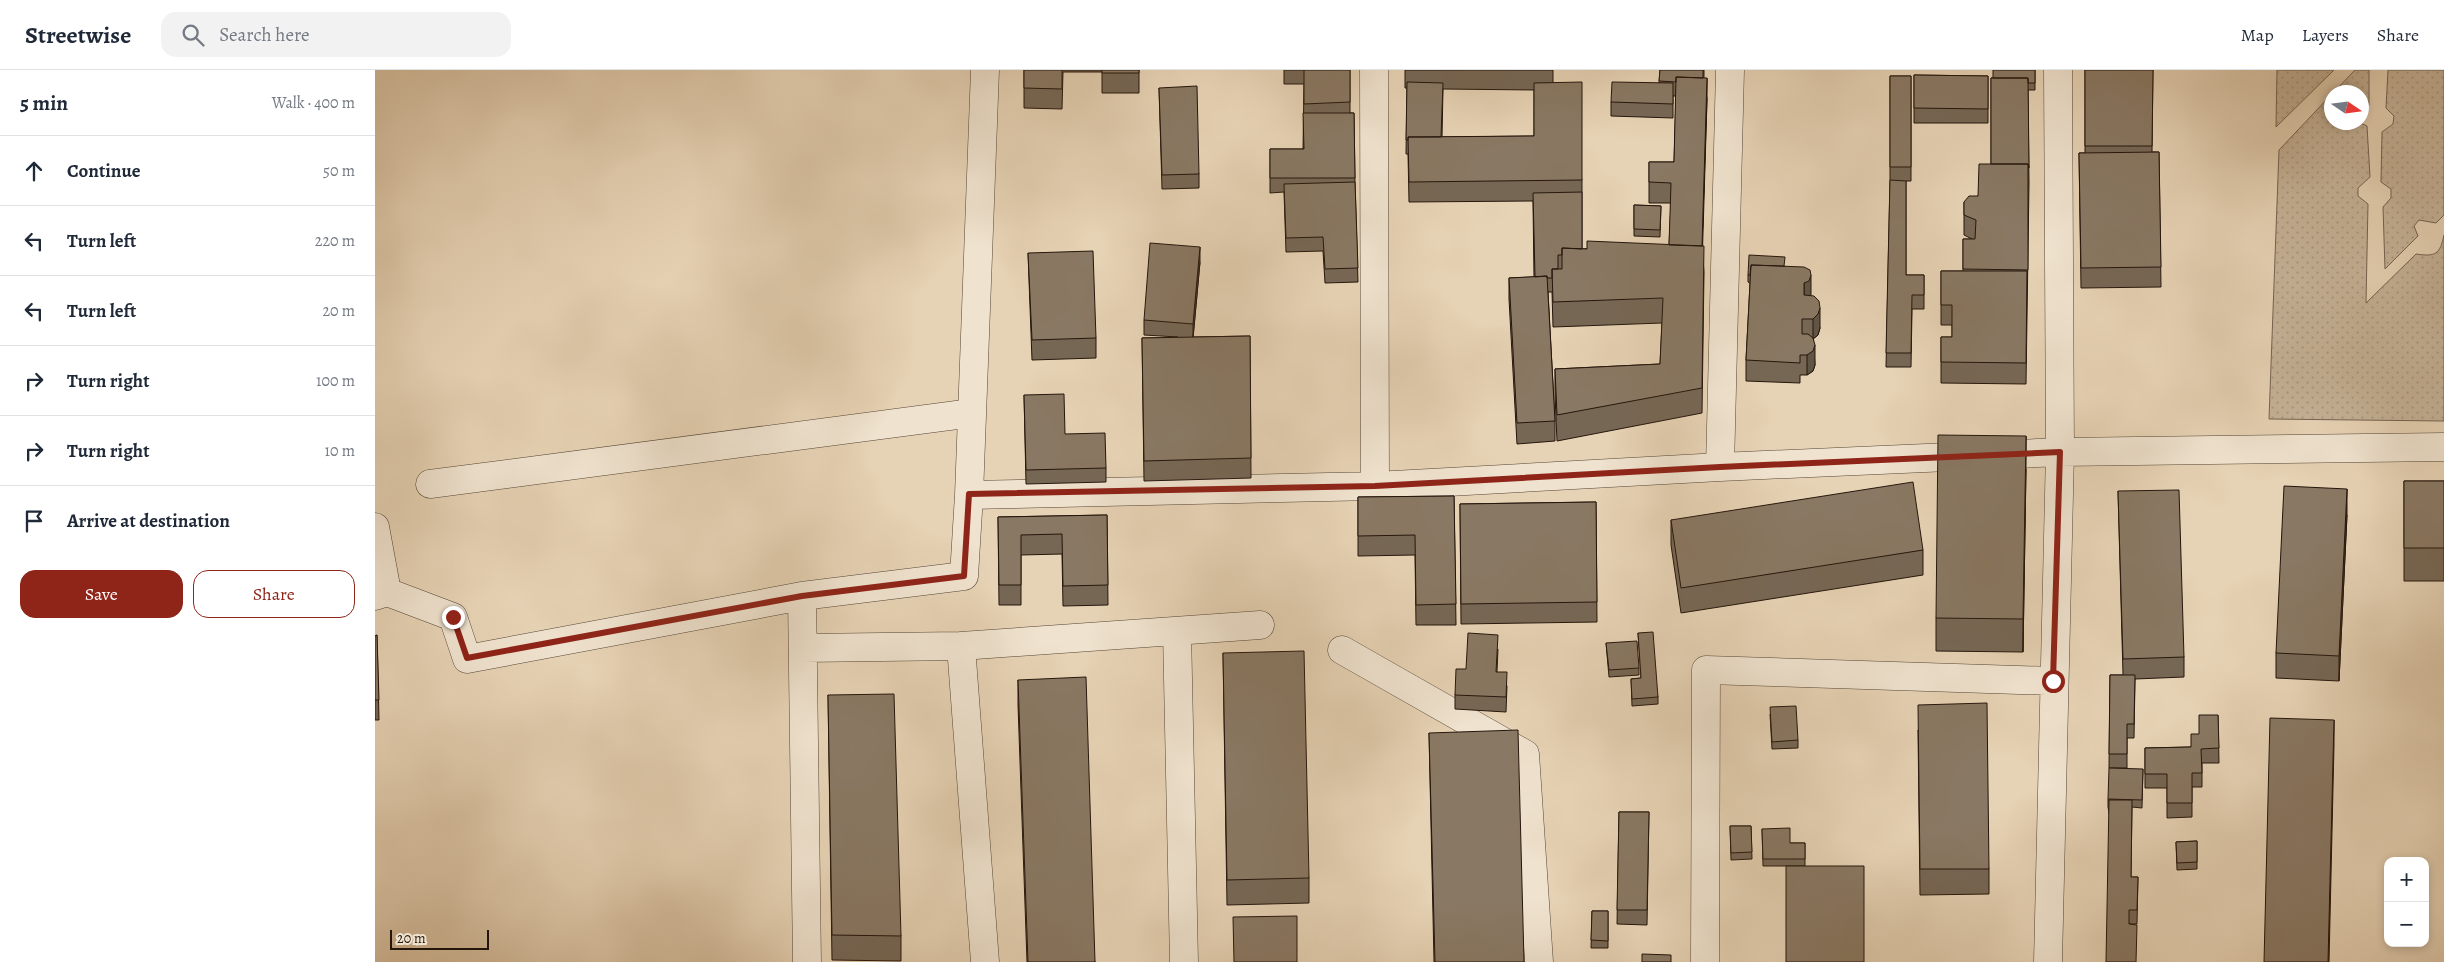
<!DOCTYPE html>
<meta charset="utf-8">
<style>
:root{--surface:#fff;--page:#f2f2f3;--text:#1f2937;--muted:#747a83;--line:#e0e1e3;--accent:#8f2418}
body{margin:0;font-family:Alegreya,serif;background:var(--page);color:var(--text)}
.controls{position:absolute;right:15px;bottom:15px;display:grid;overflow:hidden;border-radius:10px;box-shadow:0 2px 8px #0003}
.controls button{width:45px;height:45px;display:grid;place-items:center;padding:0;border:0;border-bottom:1px solid var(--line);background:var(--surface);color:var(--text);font:25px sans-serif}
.compass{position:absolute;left:1949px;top:15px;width:45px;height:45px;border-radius:50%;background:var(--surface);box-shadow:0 2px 8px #0003;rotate:103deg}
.scale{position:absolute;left:15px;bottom:12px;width:99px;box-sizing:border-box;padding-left:5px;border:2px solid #25160c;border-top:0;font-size:14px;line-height:18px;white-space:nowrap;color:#25160c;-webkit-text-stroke:4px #efe2ce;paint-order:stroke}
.stop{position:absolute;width:15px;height:15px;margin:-11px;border:4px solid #8f2418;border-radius:50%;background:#fff}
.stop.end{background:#8f2418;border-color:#fff;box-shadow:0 1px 5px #0008}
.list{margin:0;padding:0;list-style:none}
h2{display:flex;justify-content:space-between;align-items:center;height:65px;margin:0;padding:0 20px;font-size:21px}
h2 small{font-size:16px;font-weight:400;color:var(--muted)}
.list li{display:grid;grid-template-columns:32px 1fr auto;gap:15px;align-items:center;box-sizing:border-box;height:70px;padding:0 20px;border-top:1px solid var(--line)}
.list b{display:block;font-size:19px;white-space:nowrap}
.list em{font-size:16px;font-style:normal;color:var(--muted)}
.actions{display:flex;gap:10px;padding:15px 20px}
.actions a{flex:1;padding:11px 0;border:1px solid var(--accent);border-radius:15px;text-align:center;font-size:18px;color:var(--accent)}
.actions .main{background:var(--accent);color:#fff}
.icon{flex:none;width:28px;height:28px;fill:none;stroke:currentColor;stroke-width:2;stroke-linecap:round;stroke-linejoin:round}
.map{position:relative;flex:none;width:2069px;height:892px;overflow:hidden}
header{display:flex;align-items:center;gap:30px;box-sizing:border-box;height:70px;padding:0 25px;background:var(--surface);border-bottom:1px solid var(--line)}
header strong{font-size:24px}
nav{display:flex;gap:28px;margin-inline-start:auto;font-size:18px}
.search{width:350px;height:45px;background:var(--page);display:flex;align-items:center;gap:12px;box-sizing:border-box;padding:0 18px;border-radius:15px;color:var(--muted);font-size:19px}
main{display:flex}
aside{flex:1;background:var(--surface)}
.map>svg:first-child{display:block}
.grass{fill:url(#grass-dots);stroke:#756452}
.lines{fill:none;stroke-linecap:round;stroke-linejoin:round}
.minor-casing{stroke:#554536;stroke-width:29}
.minor{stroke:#efe2ce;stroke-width:28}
.wall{fill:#766755;stroke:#25160c;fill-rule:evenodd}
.shaded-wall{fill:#605445;stroke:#25160c}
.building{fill:#897863;stroke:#25160c}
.route{stroke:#8f2418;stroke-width:6}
</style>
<header>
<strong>Streetwise</strong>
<div class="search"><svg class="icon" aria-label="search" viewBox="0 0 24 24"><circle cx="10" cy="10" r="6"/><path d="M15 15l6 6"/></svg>Search here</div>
<nav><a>Map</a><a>Layers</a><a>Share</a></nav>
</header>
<main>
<aside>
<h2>5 min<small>Walk · 400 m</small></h2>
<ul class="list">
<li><svg class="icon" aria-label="ahead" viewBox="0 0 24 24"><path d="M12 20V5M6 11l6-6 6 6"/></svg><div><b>Continue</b></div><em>50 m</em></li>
<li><svg class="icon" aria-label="left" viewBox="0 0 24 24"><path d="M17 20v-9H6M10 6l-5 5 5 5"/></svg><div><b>Turn left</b></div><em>220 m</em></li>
<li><svg class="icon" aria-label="left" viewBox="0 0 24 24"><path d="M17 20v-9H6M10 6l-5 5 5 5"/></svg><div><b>Turn left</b></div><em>20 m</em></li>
<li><svg class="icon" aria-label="right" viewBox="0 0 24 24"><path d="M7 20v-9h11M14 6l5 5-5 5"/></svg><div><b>Turn right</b></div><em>100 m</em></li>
<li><svg class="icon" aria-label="right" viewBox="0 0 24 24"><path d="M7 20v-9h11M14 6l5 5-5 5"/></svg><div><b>Turn right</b></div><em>10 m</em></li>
<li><svg class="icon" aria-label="arrive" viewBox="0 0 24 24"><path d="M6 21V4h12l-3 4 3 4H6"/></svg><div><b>Arrive at destination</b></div></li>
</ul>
<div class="actions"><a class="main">Save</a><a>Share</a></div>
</aside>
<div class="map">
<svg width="2069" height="892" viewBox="0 0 2069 892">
<defs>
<pattern id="grass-dots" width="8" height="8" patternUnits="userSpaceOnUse" patternTransform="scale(1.25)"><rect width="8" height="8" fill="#c5b297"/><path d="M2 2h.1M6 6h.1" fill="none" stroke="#a99881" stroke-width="1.8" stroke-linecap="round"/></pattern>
</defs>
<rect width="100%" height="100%" fill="#e6d2b4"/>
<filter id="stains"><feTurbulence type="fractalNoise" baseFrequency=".004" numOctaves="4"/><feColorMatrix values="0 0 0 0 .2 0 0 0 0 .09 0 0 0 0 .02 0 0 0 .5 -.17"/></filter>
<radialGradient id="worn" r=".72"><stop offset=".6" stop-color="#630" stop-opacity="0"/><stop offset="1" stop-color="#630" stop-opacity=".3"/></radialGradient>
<path class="grass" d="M1902 0H1959L1901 57Z
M1980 0H1994V35L1987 43 1986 22H1959Z
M2013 0H2069V145L2061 153 2044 150 2039 156 2043 166 2010 199 2008 137 2016 128V119L2006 112 2007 62 2018 54 2019 46 2011 38Z
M1956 25V52L1985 53 1992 56 1995 107 1983 118V126L1993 134 1991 233 2041 184C2061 187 2065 184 2069 165V351L1894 349 1904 80Z"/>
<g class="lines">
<g class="minor-casing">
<path id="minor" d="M999 0 1000 416
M1345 397 1355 0
M55 414 597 343
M594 425 610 0
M0 457 12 522
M0 526 12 522 78 547 92 589 427 526
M802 561 809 892
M586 576 610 892
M428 578 586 576 885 555
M967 580 1150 684 1164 892
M432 892 427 526 589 506 594 425 1000 416 1345 397 1685 382 2069 377
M1330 892 1331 600 1678 611
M1673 892 1685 382 1683 0"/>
</g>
<use href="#minor" class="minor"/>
</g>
<path class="wall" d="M649 0H764V23H727V2H688L687 39 649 38Z
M909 0H975V43H979L980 112 983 212 950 213 948 181 911 182 909 122 895 123V79H928L929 14H909Z
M1030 0H1178V13L1207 110V179L1294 175 1296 133H1274V92H1299L1301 26H1298V48L1236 46V32L1284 13 1285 0H1329V8L1332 29 1327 176 1329 202 1327 343 1182 371 1180 325V299L1285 294 1287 253 1178 257 1177 222H1173L1180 351V371L1142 374 1134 229V208L1159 207 1158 131 1034 132 1033 84H1031L1032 18H1030ZM1068 19 1159 20V66L1067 67Z
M1660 0V20H1653L1654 113 1651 314 1566 313V267H1577V255H1566V201H1588V169H1597L1589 165V132L1603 126 1616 94V8Z
M1710 0H1778L1777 82H1784L1786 217 1706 218 1704 83H1710Z
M1539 5 1613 6V53H1539Z
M1515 6H1536V111H1531V205H1549V239H1537L1536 297H1511L1515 110Z
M784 18 824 104V118L787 119Z
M1259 135 1286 136 1285 167 1259 166Z
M653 183 721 268V288L657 290Z
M825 192 818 267 875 266 876 408 769 411 767 268 803 267 769 265V250Z
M1410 196 1436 226 1445 258 1443 265 1438 269 1440 295 1438 301 1432 305H1425V313L1371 311V290L1375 213 1373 212V205Z
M649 325 690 364 731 398V412L651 414Z
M1651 399 1648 582 1561 581V548Z
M2029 411H2069V511H2029Z
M1743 421 1809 587V607L1760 609 1759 668H1752V698H1734L1735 605H1748Z
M1079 426 1081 555H1041L1040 485 983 486V427Z
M1221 432 1222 552 1086 554 1085 434Z
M732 445 733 535 688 536 687 484 646 485V535H624L623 447Z
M1972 445 1964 611 1901 608V583Z
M1296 450 1548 480V505L1306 543 1296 475Z
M1263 563 1283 627V634L1257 636 1256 609 1266 608Z
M2 565 4 650H0V566Z
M1231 573 1264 598V605L1234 607Z
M1123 579 1122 602 1132 616 1131 642 1080 639V625L1091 599Z
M848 583 934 808V833L852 835Z
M643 610 720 892H652L643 635Z
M453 625 526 866V891L457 890Z
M1395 644 1423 670V678L1397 679Z
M1843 645 1844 693H1827V717H1817V747L1792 748V718H1770V678L1816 677 1824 664Z
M1543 660 1614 799V824L1545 825Z
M1054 663 1149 892H1059Z
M1768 699 1767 738 1757 737 1756 807H1763L1762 854H1754L1733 737V729Z
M1244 742H1274L1272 855 1242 854Z
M1355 756H1376L1377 789 1356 790Z
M1387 759 1415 773H1430V796H1388Z
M1822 771V799L1802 800 1801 772Z
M1217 841H1233V878H1216Z"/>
<path class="shaded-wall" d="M1332 8V29L1327 197V176Z
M825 177V192L818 269V254Z
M1436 205V226L1429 245V213Z
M1445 238V258L1443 265 1438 269V249Z
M1440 275V295L1438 301 1432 305V285Z
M1651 366V399L1648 582V549Z
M1972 419V445L1964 611V586Z
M1959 650V675L1954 892H1953Z"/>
<path class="building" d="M649 0H687V19L649 18Z
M727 0H764V3H727Z
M929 0H975V32L929 34Z
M1285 0H1328V8L1301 7V12L1284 11Z
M1618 0H1660V13H1653V8H1618Z
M1710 0H1778L1777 76H1710Z
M1539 5 1613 6V39L1539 38Z
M1515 6H1536V97H1515Z
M1301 7 1332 8 1327 176 1294 175 1296 113 1274 112V92H1299Z
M1616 8H1653L1654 98 1653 94H1616Z
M1032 12 1068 13 1066 67H1033V70H1031Z
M1207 12V110L1034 112 1033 67 1159 66V13Z
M1237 12 1298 13V34L1236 32Z
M822 16 824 104 787 105 784 18Z
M928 43H979L980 108H895V79H929Z
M1784 82 1786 197 1706 198 1704 83Z
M1604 94H1653V200L1588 199V169H1600L1601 150 1589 145V132L1594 126H1603Z
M1515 110 1531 111V205H1549V225H1537L1536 283H1511Z
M980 112 983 198 950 199 948 167 911 168 909 114Z
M1207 122V179L1187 178V185H1183V199H1177V208H1172V206L1160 207 1158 123Z
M1259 135 1286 136 1285 160 1259 159Z
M1212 171 1329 176 1327 318 1182 345 1180 299 1285 294 1288 228 1178 232 1177 199H1187V178L1212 179Z
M775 173 825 177 818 254 769 250Z
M718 181 721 268 657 270 653 183Z
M1374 185 1410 187 1409 196 1376 195 1375 205H1373Z
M1376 195 1429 197 1435 200 1436 205 1434 211 1429 213V225L1439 226 1444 231 1445 238 1443 244 1438 249H1427V264H1433L1438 268 1440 275 1438 281 1432 285H1425V293L1371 290Z
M1566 201H1652L1651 293 1566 292V267H1577V235H1566Z
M1172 206 1180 351 1142 353 1134 208Z
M875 266 876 388 769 391 767 268Z
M689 324 690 364 730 363 731 398 651 400 649 325Z
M1563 365 1651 366 1648 549 1561 548Z
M2029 411H2069V478H2029Z
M1538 412 1548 480 1306 518 1296 450Z
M1909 416 1972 419 1964 586 1901 583Z
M1804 420 1809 587 1748 589 1743 421Z
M1079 426 1081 534 1041 535 1040 465 983 466V427Z
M1221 432 1222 532 1086 534 1085 434Z
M732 445 733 515 688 516 687 464 646 465V515H624L623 447Z
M1278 562 1283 627 1257 629 1256 609 1266 608 1263 563Z
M1093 563 1123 565 1121 602H1132L1131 627 1080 625 1081 599H1091Z
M2 565 4 630H0V566Z
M1262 571 1264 598 1234 600 1231 573Z
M929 581 934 808 852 810 848 583Z
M1735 605H1760L1759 654H1752V684H1734Z
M711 607 720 892H653L643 610Z
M519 624 526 866 457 865 453 625Z
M1612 633 1614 799H1545L1543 635Z
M1421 636 1423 670 1397 672 1395 637Z
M1824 645H1843L1844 678 1826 679 1827 703H1817V733H1792V704H1770V678L1816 677V664H1824Z
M1895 648 1959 650 1953 892H1889Z
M1143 660 1149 892H1060L1054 663Z
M1734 698 1768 699 1767 730 1733 729Z
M1734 730H1757L1756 807H1763L1762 840H1754V854L1762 855 1761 892H1731Z
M1244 742H1274L1272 840H1242Z
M1355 756H1376L1377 782 1356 783Z
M1415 758V773H1430V789H1388L1387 759Z
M1822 771V792L1802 793 1801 772Z
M1411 796H1489V892H1411Z
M1217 841H1233V871L1216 870Z
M922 846V892H859L858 847Z
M1267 884 1296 885V892H1267Z"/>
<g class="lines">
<path class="route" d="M78 547 92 588 427 526 589 506 594 424 1000 416 1345 397 1685 382 1678 611"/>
</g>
<rect width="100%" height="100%" filter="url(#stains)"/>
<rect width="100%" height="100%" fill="url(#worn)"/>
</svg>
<div class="controls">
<button>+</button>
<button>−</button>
</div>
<svg class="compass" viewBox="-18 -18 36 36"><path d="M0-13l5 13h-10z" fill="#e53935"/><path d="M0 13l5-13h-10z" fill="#747a83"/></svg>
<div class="scale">20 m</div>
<div class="stop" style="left:1678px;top:611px"></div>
<div class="stop end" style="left:78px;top:547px"></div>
</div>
</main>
